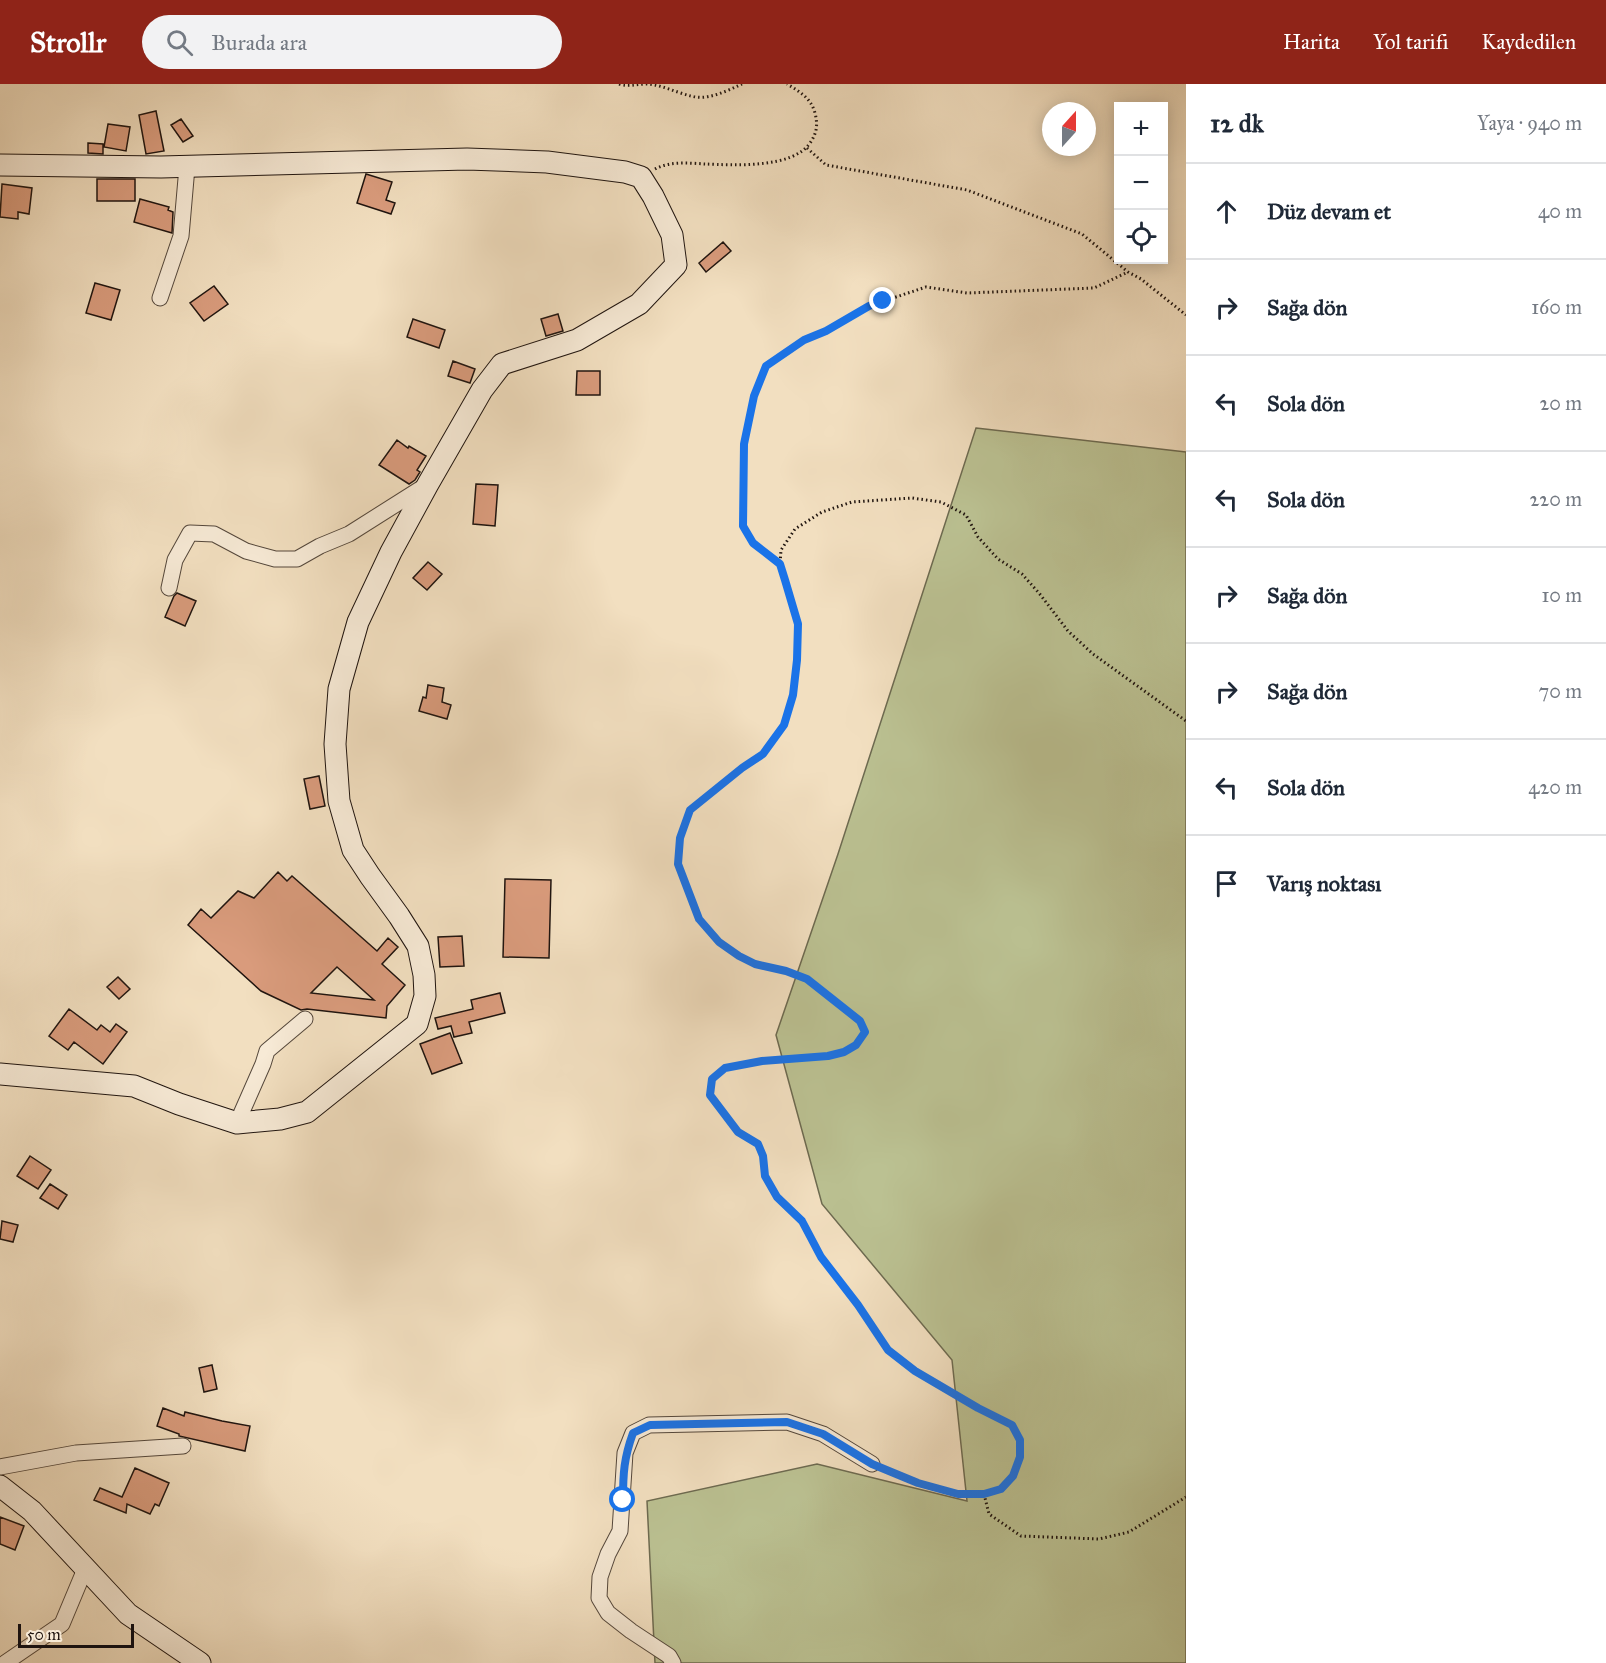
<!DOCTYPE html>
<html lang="tr">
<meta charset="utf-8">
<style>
:root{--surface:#fff;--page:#f2f2f3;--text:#1f2937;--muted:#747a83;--line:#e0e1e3;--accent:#8f2418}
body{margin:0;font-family:"IM FELL Great Primer",serif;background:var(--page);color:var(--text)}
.controls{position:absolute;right:18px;top:18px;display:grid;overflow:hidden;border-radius:0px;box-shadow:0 3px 15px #0003}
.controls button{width:54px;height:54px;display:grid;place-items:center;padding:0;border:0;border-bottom:2px solid var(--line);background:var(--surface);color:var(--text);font:30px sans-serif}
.compass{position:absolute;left:1042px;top:18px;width:54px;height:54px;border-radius:50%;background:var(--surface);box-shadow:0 3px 15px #0003;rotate:21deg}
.scale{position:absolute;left:18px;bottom:15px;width:116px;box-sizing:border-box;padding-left:6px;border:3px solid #1f140f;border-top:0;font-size:16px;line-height:21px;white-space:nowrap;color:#1f140f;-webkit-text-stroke:4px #f7ead6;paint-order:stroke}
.stop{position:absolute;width:18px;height:18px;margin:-14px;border:4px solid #1a73e8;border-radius:50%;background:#fff}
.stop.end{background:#1a73e8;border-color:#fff;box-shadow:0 2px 6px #0008}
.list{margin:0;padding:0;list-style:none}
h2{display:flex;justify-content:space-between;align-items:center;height:78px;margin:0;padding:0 24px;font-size:26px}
h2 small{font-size:20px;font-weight:400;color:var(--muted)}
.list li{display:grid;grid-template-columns:39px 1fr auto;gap:18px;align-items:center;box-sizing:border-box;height:96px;padding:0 24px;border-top:2px solid var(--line)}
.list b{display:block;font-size:22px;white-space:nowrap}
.list em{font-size:20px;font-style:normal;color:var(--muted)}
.icon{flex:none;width:33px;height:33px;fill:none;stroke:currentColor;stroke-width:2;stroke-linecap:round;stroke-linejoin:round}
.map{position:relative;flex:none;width:1186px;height:1579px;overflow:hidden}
header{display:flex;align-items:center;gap:36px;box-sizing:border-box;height:84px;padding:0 30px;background:var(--accent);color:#fff}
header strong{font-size:28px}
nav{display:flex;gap:33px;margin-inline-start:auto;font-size:21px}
.search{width:420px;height:54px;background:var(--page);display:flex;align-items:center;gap:15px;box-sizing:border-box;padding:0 21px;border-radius:33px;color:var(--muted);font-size:22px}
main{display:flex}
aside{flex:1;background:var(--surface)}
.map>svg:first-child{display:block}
.green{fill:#bbc192;stroke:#6d6a50;stroke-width:1.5}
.building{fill:#d99b7c;stroke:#1f140f;stroke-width:1.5;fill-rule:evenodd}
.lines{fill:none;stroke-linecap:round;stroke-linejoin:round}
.street-casing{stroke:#54473b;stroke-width:17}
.secondary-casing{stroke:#1f140f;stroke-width:23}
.path{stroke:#1f140f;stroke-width:3;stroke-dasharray:1.5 3;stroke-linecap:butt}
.street{stroke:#f7ead6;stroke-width:15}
.secondary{stroke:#f7ead6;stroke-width:21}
.route{stroke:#1a73e8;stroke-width:8}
</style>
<header>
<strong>Strollr</strong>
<div class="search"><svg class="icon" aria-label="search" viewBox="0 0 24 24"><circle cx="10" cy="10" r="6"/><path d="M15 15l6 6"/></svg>Burada ara</div>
<nav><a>Harita</a><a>Yol tarifi</a><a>Kaydedilen</a></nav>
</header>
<main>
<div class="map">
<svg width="1186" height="1579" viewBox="0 0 1186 1579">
<rect width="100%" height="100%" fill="#f2dfc0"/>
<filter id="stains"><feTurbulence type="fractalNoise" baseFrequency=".00333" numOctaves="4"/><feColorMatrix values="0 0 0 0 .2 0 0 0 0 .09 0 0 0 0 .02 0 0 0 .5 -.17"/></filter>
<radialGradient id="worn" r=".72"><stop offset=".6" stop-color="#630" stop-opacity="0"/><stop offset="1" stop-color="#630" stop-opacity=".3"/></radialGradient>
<path class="green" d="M976 344 1186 368V1579H655L647 1417 817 1380 967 1417 952 1276 822 1120 776 951 838 770Z"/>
<path class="building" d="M156 27 164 67 146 70 139 31Z
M181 35 193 52 183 58 171 41Z
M108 40 130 43 126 67 104 63Z
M88 59 103 60V70L88 69Z
M366 90 392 98 386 116 395 119 391 130 357 119Z
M97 95H135V117H97Z
M2 100 32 104 29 130 18 128V135L0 133Z
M140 115 169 123 168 126 173 128 172 149 134 138Z
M723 158 731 167 706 188 699 179Z
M95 199 120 206 111 236 86 229Z
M214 202 228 220 204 237 190 219Z
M558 230 563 247 546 252 541 235Z
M413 235 445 246 439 264 407 253Z
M453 277 475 285 470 299 448 292Z
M577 287H600V311H576Z
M397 356 408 364 409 362 426 372 417 386 420 388 415 396 409 400 379 381Z
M476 400 498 401 495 442 473 440Z
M428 478 442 490 427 506 413 494Z
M177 509 196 517 185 542 165 533 174 512Z
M428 601 444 604 442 618 451 621 447 635 419 627 423 613 426 614Z
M319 692 325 722 310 725 304 695Z
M278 788 287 797 292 792 377 867 388 854 398 863 382 880 405 901 387 922 386 934 307 925 301 926 261 907 188 841 201 825 211 834 238 807 254 814ZM337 883 374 916 311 909Z
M505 795 551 796 549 874 503 873Z
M462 852 464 882 440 883 438 853Z
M118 893 130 905 119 915 107 903Z
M500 909 505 929 469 938 472 949 454 953 451 942 438 945 435 934 473 925 471 916Z
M69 925 97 946 101 941 110 948 116 940 127 948 103 980 74 958 68 966 49 952Z
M450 949 462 979 432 990 420 960Z
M30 1072 51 1086 38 1105 17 1092Z
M50 1100 67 1111 58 1125 40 1114Z
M2 1137 18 1141 13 1158 0 1155Z
M212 1281 217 1305 204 1308 199 1284Z
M163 1324 184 1332 185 1328 222 1337 250 1342 245 1367 179 1352V1350L157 1342Z
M135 1384 169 1399 159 1422 155 1420 150 1430 127 1420 126 1429 94 1416 100 1404 122 1413Z
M0 1433 24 1442 15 1466 0 1460Z"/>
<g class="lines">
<g class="street-casing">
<path id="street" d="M160 214 181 152 187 83
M169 504 175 476 190 449 214 450 246 467 275 475H297L320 462 349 450 428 400
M237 1039 263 980 267 967 305 935
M0 1383 76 1369 183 1362
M5 1579 62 1540 85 1485
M673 1579 669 1572 631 1547 608 1529 599 1514 600 1493 608 1470 620 1447 625 1369 633 1349 649 1341 787 1338 823 1350 872 1380"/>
</g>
<g class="secondary-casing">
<path id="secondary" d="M0 81 161 83 467 75 547 78 625 88 641 93 653 112 672 151 676 181 639 220 577 256 502 280 482 306 428 400 391 468 358 538 339 605 335 660 339 717 353 766 370 792 399 832 418 862 424 891 425 912 417 940 307 1028 280 1035 237 1039 179 1020 134 1002 0 990
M0 1402 32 1427 128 1530 200 1579"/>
</g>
<path class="path" d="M619 0C629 3 637 0 647 0 667 1 689 16 706 13 719 11 731 5 742 0
M807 64 826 81 967 106 1082 150 1128 188 1141 195 1186 231
M655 85C670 77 689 79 705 80 733 81 792 85 810 59 817 49 818 41 815 29 811 14 799 7 787 0
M780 480 753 459 743 442 744 360 754 312 766 282 804 256 826 247 869 222 926 203 967 209 1094 204 1128 188
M885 1385 918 1399 958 1410H984L1001 1405 1013 1392 1020 1373V1356L1012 1341 978 1324 915 1287 888 1266 821 1173 802 1137 777 1112 765 1092 763 1072 757 1060 738 1048 710 1011 712 995 725 984 762 977 828 972 844 968 856 961 865 948 859 937 807 895 786 887 755 880 739 872 719 858 699 835 678 780 680 754 690 726 742 684 763 670 784 641 793 611 797 576 798 540 780 480 781 466 795 445 822 428 852 418 912 414 941 418 966 431 978 453 998 475 1022 490 1039 509 1068 547 1093 570 1186 637
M984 1410 989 1430 1021 1452 1099 1455 1129 1448 1186 1413"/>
<use href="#street" class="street"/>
<use href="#secondary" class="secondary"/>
</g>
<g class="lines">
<path class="route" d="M623 1416C623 1389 624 1374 633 1349L650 1341 787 1338 823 1350 872 1380 918 1399 958 1410H984L1001 1405 1013 1392 1020 1373V1356L1012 1341 978 1324 915 1287 888 1266 858 1221 821 1173 802 1137 777 1113 765 1092 763 1072 758 1060 738 1048 710 1011 712 995 725 984 762 977 828 972 844 968 856 961 865 948 860 937 807 895 786 887 755 880 739 872 719 858 699 835 678 780 680 754 690 726 742 684 763 670 784 641 793 611 797 576 798 540 785 496 780 480 753 459 743 442 744 360 754 312 766 282 804 256 826 247 869 222 883 217"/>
</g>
<rect width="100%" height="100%" filter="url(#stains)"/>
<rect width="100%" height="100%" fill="url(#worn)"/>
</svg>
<div class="controls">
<button>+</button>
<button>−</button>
<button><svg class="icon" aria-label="locate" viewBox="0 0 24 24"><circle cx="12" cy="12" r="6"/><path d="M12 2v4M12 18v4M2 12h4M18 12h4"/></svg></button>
</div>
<svg class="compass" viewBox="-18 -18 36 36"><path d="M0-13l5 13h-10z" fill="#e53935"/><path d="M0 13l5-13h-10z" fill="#747a83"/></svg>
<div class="scale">50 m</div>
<div class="stop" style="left:623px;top:1416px"></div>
<div class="stop end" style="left:883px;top:217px"></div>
</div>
<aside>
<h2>12 dk<small>Yaya · 940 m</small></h2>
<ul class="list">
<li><svg class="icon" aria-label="ahead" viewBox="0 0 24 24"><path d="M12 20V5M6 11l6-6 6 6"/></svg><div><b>Düz devam et</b></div><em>40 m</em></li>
<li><svg class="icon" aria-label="right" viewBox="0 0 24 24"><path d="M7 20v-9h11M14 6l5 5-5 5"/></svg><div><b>Sağa dön</b></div><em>160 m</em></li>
<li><svg class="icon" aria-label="left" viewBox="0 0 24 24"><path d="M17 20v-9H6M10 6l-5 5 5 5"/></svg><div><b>Sola dön</b></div><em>20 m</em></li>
<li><svg class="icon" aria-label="left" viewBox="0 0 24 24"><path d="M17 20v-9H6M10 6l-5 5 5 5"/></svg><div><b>Sola dön</b></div><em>220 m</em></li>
<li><svg class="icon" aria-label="right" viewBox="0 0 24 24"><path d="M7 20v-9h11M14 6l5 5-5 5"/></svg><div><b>Sağa dön</b></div><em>10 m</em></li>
<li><svg class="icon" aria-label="right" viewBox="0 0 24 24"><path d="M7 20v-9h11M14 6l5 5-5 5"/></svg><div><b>Sağa dön</b></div><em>70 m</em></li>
<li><svg class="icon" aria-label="left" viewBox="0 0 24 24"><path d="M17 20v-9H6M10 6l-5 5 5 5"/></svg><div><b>Sola dön</b></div><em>420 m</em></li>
<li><svg class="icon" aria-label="arrive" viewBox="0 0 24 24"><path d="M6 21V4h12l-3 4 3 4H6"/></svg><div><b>Varış noktası</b></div></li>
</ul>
</aside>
</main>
